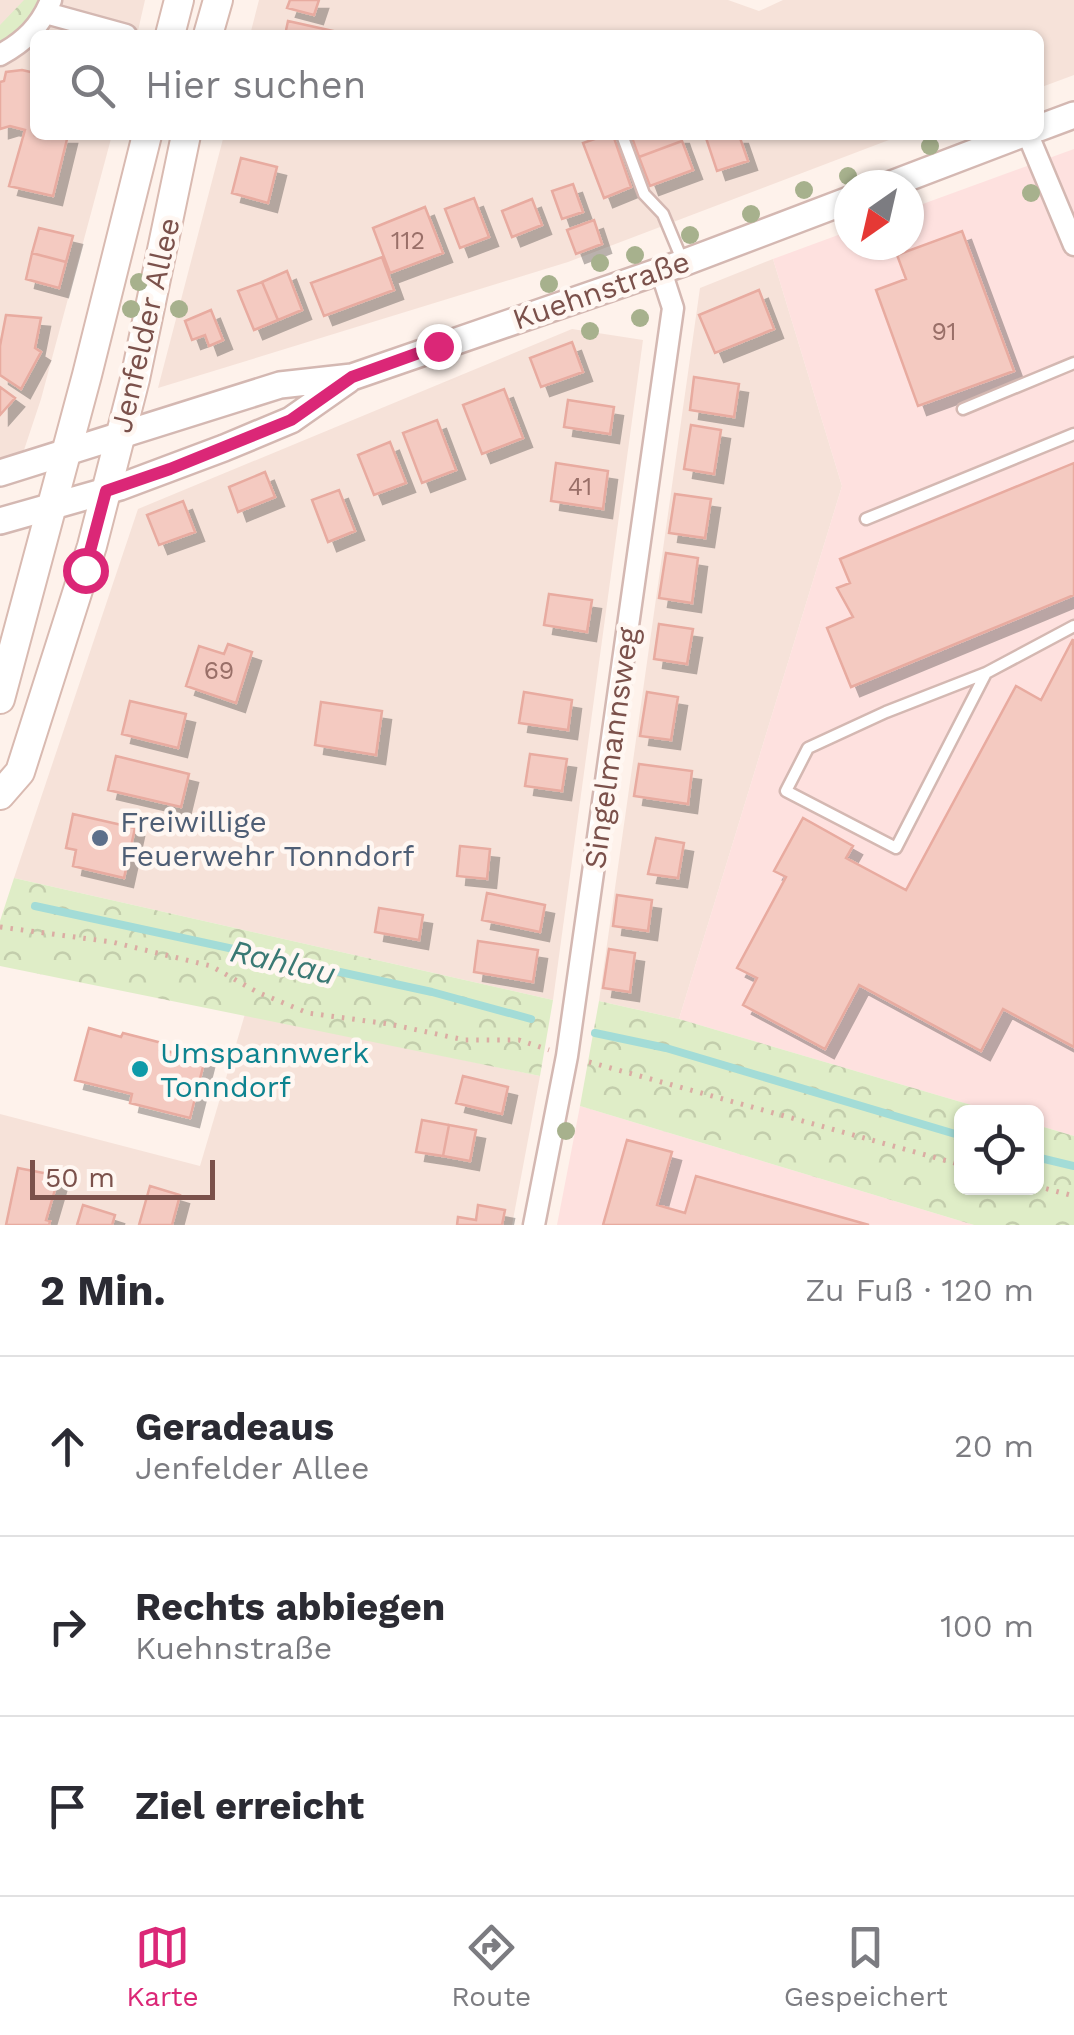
<!DOCTYPE html>
<html lang="de">
<meta charset="utf-8">
<style>
:root{--surface:#fff;--page:#f7f7f7;--text:#2b2b33;--muted:#7c7c81;--line:#e1e1e2;--accent:#db2777}
body{margin:0;font-family:"Work Sans",sans-serif;background:var(--page);color:var(--text)}
.controls{position:absolute;right:30px;bottom:30px;display:grid;overflow:hidden;border-radius:15px;box-shadow:0 2px 8px #0004}
.controls button{width:90px;height:90px;display:grid;place-items:center;padding:0;border:0;border-bottom:2px solid var(--line);background:var(--surface);color:var(--text);font:50px sans-serif}
.compass{position:absolute;left:834px;top:170px;width:90px;height:90px;border-radius:50%;background:var(--surface);box-shadow:0 2px 8px #0004;rotate:214deg}
.scale{position:absolute;left:30px;bottom:25px;width:185px;box-sizing:border-box;padding-left:10px;border:5px solid #7b514b;border-top:0;font-size:28px;line-height:35px;white-space:nowrap;color:#7b514b;-webkit-text-stroke:8px #fff7f2;paint-order:stroke}
.stop{position:absolute;width:30px;height:30px;margin:-22px;border:8px solid #db2777;border-radius:50%;background:#fff}
.stop.end{background:#db2777;border-color:#fff;box-shadow:0 2px 10px #0008}
.list{margin:0;padding:0;list-style:none}
h2{display:flex;justify-content:space-between;align-items:center;height:130px;margin:0;padding:0 40px;font-size:42px}
h2 small{font-size:32px;font-weight:400;color:var(--muted)}
.list li{display:grid;grid-template-columns:65px 1fr auto;gap:30px;align-items:center;box-sizing:border-box;height:180px;padding:0 40px;border-top:2px solid var(--line)}
.list b{display:block;font-size:38px;white-space:nowrap}
.list p{margin:0;font-size:32px;white-space:nowrap;color:var(--muted)}
.list em{font-size:32px;font-style:normal;color:var(--muted)}
.icon{flex:none;width:55px;height:55px;fill:none;stroke:currentColor;stroke-width:2;stroke-linecap:round;stroke-linejoin:round}
.map{position:relative;flex:none;width:1074px;height:1225px;overflow:hidden}
.search{position:absolute;background:var(--surface);box-shadow:0 2px 8px #0004;left:30px;right:30px;top:30px;height:110px;display:flex;align-items:center;gap:25px;box-sizing:border-box;padding:0 35px;border-radius:15px;color:var(--muted);font-size:38px}
.sheet{height:670px;background:var(--surface)}
nav{display:flex;justify-content:space-around;align-items:center;box-sizing:border-box;height:140px;border-top:2px solid var(--line);background:var(--surface);font-size:28px;color:var(--muted)}
nav a{display:grid;justify-items:center;gap:5px}
nav .on{color:var(--accent)}
.map>svg:first-child{display:block}
.residential{fill:#f6e2d9}
.commercial{fill:#fee1df}
.park{fill:url(#park-crowns)}
.lines{fill:none;stroke-linecap:round;stroke-linejoin:round}
.stream{stroke:#a3dcd7;stroke-width:8}
.building{fill:#f4cac1;stroke:#e8aba0;stroke-width:2.5;filter:url(#shadow)}
.service-casing{stroke:#d4b8b2;stroke-width:15}
.minor-casing{stroke:#d4b8b2;stroke-width:25}
.tertiary-casing{stroke:#d4b8b2;stroke-width:30}
.secondary-casing{stroke:#d9bab1;stroke-width:32}
.path{stroke:#dbaca3;stroke-width:5;stroke-dasharray:2.5 8;stroke-linecap:butt}
.service{stroke:#fff;stroke-width:10}
.minor{stroke:#fff;stroke-width:20}
.tertiary{stroke:#fff;stroke-width:25}
.secondary{stroke:#fff;stroke-width:28}
.tree{fill:#a7b18d}
.route{stroke:#db2777;stroke-width:12}
.service-dot{fill:#5c6f8a;stroke:#fff7f2;stroke-width:4}
.culture-dot{fill:#0f9aa8;stroke:#fff7f2;stroke-width:4}
.labels{text-anchor:middle;dominant-baseline:central;stroke-width:9;stroke-linejoin:round;paint-order:stroke}
.number-label{font-size:25px;fill:#996f68}
.street-label{font-size:30px;fill:#7b514b;stroke:#fff7f2}
.service-label{font-size:30px;fill:#4e5e75;stroke:#fff7f2;text-anchor:start}
.culture-label{font-size:30px;fill:#0d838f;stroke:#fff7f2;text-anchor:start}
.water-label{font-size:32px;font-style:italic;fill:#3a7974;stroke:#fff7f2}
</style>
<div class="map">
<svg width="1074" height="1225" viewBox="0 0 1074 1225">
<defs>
<pattern id="park-crowns" width="20" height="18" patternUnits="userSpaceOnUse" patternTransform="scale(2.5)"><rect width="20" height="18" fill="#dfedc7"/><path d="M2 6a3 3 0 1 1 6 0M12 15a3 3 0 1 1 6 0" fill="none" stroke="#c3cdac"/></pattern>
<filter id="shadow"><feDropShadow dx="9" dy="9" stdDeviation="0" flood-color="#0004"/></filter>
</defs>
<rect width="100%" height="100%" fill="#fef2eb"/>
<path class="residential" d="M0 0H145L137 35H35V135H112L41 399 21 459 0 466Z
M259 0H728L759 11 783 0H1074V75L1039 88V35H250Z
M224 135H902L568 262 158 388Z
M773 259 842 486 679 1019 599 1001 700 288Z
M572 329 643 340 553 1000 14 878 138 509Z
M245 1014 540 1076 512 1225H0V1114L200 1166Z"/>
<path class="commercial" d="M1074 149V1136L1037 1125 1036 1112H995L679 1019 842 486 773 259 849 231V245H909V209Z
M580 1106 974 1225H557Z"/>
<path class="park" d="M24 0H43L23 29 0 42V25Z
M14 878 553 1000 540 1076 0 966V921Z
M599 1001 679 1019 995 1112H962V1188H1036L1037 1125 1074 1136V1225H974L580 1106Z"/>
<g class="lines">
<path class="stream" d="M35 906 432 992 531 1019
M595 1033 666 1048 962 1136
M1036 1157 1074 1166"/>
</g>
<path class="building" d="M290 0H319L314 15 287 8Z
M288 21 333 31 332 35H285Z
M22 70 35 73V135H68L53 196 9 186 25 130 10 126 0 129V82L4 81 6 72Z
M606 135H613L631 187 604 198 583 143Z
M631 135H680L682 141 639 157Z
M705 135H739L748 161 717 171Z
M682 141 693 170 650 186 639 157Z
M241 158 277 167 268 203 232 193Z
M573 184 583 212 562 219 552 191Z
M474 198 489 237 460 248 445 209Z
M532 199 542 225 512 237 502 211Z
M425 207 443 253 390 273 373 228Z
M594 220 602 244 576 254 567 230Z
M39 228 73 236 66 262 32 253Z
M962 231 1014 371 918 406 876 290 906 279 897 255Z
M32 253 66 262 59 288 26 279Z
M382 257 394 290 324 316 311 283Z
M287 271 302 310 278 320 262 282Z
M262 282 278 320 254 330 238 291Z
M759 290 774 329 715 353 699 315Z
M211 310 223 340 209 346 205 335 192 340 185 321Z
M6 315 41 318 35 348 41 352 21 389 0 375V346Z
M572 342 583 372 541 387 530 358Z
M694 377 739 384 734 417 690 410Z
M0 387 15 398 0 415Z
M504 389 523 438 482 454 463 405Z
M568 400 614 407 610 434 564 427Z
M437 420 456 470 422 483 403 433Z
M691 425 721 430 714 474 684 469Z
M390 442 406 483 374 495 358 455Z
M556 463 608 471 603 509 551 501Z
M1074 463V595L851 687 827 628 853 617 837 588 850 583 840 559Z
M265 472 275 497 238 512 229 487Z
M339 490 355 531 328 542 312 500Z
M675 494 711 499 705 538 669 533Z
M183 501 195 532 159 545 147 515Z
M666 553 698 558 692 603 659 598Z
M549 594 592 600 587 632 544 625Z
M659 624 693 629 687 664 654 659Z
M1073 639 1074 1047 1003 1009 981 1051 859 985 825 1049 743 1005 757 978 737 968 786 877 774 871 803 818 853 846 846 858 906 890 1016 686 1041 700Z
M228 644 252 652 236 703 186 686 199 646 224 654Z
M524 692 572 700 568 730 519 723Z
M647 692 678 697 671 740 640 736Z
M130 701 186 714 178 748 122 734Z
M321 702 382 711 376 755 315 745Z
M530 754 567 759 562 791 525 786Z
M116 756 189 774 181 807 108 790Z
M639 764 692 771 688 804 634 796Z
M73 814 135 828 124 878 73 866 76 850 66 848Z
M656 838 684 843 678 878 648 874Z
M460 846 490 849 487 879 457 876Z
M487 893 545 905 540 932 482 920Z
M617 895 652 900 648 931 613 926Z
M379 908 423 915 419 940 375 932Z
M478 941 538 950 533 982 474 972Z
M609 949 635 953 630 992 603 988Z
M89 1028 121 1037 123 1033 162 1043 160 1050 205 1059 190 1118 130 1103 132 1094 75 1080Z
M463 1076 508 1087 502 1114 456 1103Z
M422 1120 449 1125 443 1156 416 1152Z
M449 1125 476 1130 470 1161 443 1156Z
M627 1140 672 1152 657 1205 685 1213 696 1176 869 1225H603Z
M18 1168 59 1176 46 1220 50 1221 49 1225H6Z
M150 1186 180 1195 172 1225H139Z
M83 1205 115 1215 112 1225H77Z
M478 1205 505 1210 502 1225H457L458 1217 476 1220Z"/>
<g class="lines">
<g class="service-casing">
<path id="service" d="M622 135 644 194 663 214 683 262
M963 409 1074 363
M866 519 1074 434
M986 673 896 848 786 791 808 748 886 712 986 673 1074 626"/>
</g>
<g class="minor-casing">
<path id="minor" d="M46 13 126 35
M0 55C24 42 41 26 51 0
M1028 135 1074 245
M534 1225 567 1056 673 308 661 271"/>
</g>
<g class="tertiary-casing">
<path id="tertiary" d="M1039 128 1074 115
M889 185 1020 135
M0 473 280 385 352 377 683 263 849 200
M0 521 120 487 224 448 291 420 348 380"/>
</g>
<g class="secondary-casing">
<path id="secondary" d="M170 35 179 0
M208 35 218 0
M0 699 87 375 147 135
M0 795 20 772 92 546 135 379 186 135"/>
</g>
<path class="path" d="M0 927 112 942 211 966 257 992 308 1013 389 1024 465 1040H519L549 1050
M589 1062 962 1165
M1036 1186 1074 1196"/>
<use href="#service" class="service"/>
<use href="#minor" class="minor"/>
<use href="#tertiary" class="tertiary"/>
<use href="#secondary" class="secondary"/>
</g>
<g class="tree">
<circle cx="930" cy="146" r="9"/>
<circle cx="848" cy="176" r="9"/>
<circle cx="804" cy="190" r="9"/>
<circle cx="1031" cy="193" r="9"/>
<circle cx="751" cy="214" r="9"/>
<circle cx="690" cy="235" r="9"/>
<circle cx="635" cy="255" r="9"/>
<circle cx="600" cy="263" r="9"/>
<circle cx="139" cy="282" r="9"/>
<circle cx="549" cy="284" r="9"/>
<circle cx="131" cy="309" r="9"/>
<circle cx="179" cy="309" r="9"/>
<circle cx="640" cy="318" r="9"/>
<circle cx="590" cy="331" r="9"/>
<circle cx="566" cy="1131" r="9"/>
</g>
<g class="lines">
<path class="route" d="M85 570 106 491 170 469 291 420 352 377 438 346"/>
</g>
<circle class="service-dot" cx="100" cy="838" r="10"/>
<circle class="culture-dot" cx="140" cy="1069" r="10"/>
<g class="labels">
<g class="number-label">
<text x="408" y="240">112</text>
<text x="944" y="331">91</text>
<text x="580" y="486">41</text>
<text x="219" y="670">69</text>
</g>
<g class="street-label">
<text transform="translate(601 290) rotate(-19)">Kuehnstraße</text>
<text transform="translate(145 325) rotate(-77)">Jenfelder Allee</text>
<text transform="translate(611 748) rotate(-82)">Singelmannsweg</text>
</g>
<g class="service-label">
<text x="120" y="821">Freiwillige<tspan x="120" dy="34">Feuerwehr Tonndorf</tspan></text>
</g>
<g class="culture-label">
<text x="160" y="1052">Umspannwerk<tspan x="160" dy="34">Tonndorf</tspan></text>
</g>
<g class="water-label">
<text transform="translate(283 962) rotate(13)">Rahlau</text>
</g>
</g>
</svg>
<div class="controls">
<button><svg class="icon" aria-label="locate" viewBox="0 0 24 24"><circle cx="12" cy="12" r="6"/><path d="M12 2v4M12 18v4M2 12h4M18 12h4"/></svg></button>
</div>
<svg class="compass" viewBox="-18 -18 36 36"><path d="M0-13l5 13h-10z" fill="#e53935"/><path d="M0 13l5-13h-10z" fill="#7c7c81"/></svg>
<div class="scale">50 m</div>
<div class="stop" style="left:85px;top:570px"></div>
<div class="stop end" style="left:438px;top:346px"></div>
<div class="search"><svg class="icon" aria-label="search" viewBox="0 0 24 24"><circle cx="10" cy="10" r="6"/><path d="M15 15l6 6"/></svg>Hier suchen</div>
</div>
<section class="sheet">
<h2>2 Min.<small>Zu Fuß · 120 m</small></h2>
<ul class="list">
<li><svg class="icon" aria-label="ahead" viewBox="0 0 24 24"><path d="M12 20V5M6 11l6-6 6 6"/></svg><div><b>Geradeaus</b><p>Jenfelder Allee</p></div><em>20 m</em></li>
<li><svg class="icon" aria-label="right" viewBox="0 0 24 24"><path d="M7 20v-9h11M14 6l5 5-5 5"/></svg><div><b>Rechts abbiegen</b><p>Kuehnstraße</p></div><em>100 m</em></li>
<li><svg class="icon" aria-label="arrive" viewBox="0 0 24 24"><path d="M6 21V4h12l-3 4 3 4H6"/></svg><div><b>Ziel erreicht</b></div></li>
</ul>
</section>
<nav>
<a class="on"><svg class="icon" aria-label="map" viewBox="0 0 24 24"><path d="M3 6l6-2 6 2 6-2v14l-6 2-6-2-6 2zM9 4v14M15 6v14"/></svg>Karte</a>
<a><svg class="icon" aria-label="directions" viewBox="0 0 24 24"><path d="M12 3l9 9-9 9-9-9zM9 14v-3h6M13 9l2 2-2 2"/></svg>Route</a>
<a><svg class="icon" aria-label="saved" viewBox="0 0 24 24"><path d="M7 4h10v16l-5-4-5 4z"/></svg>Gespeichert</a>
</nav>
